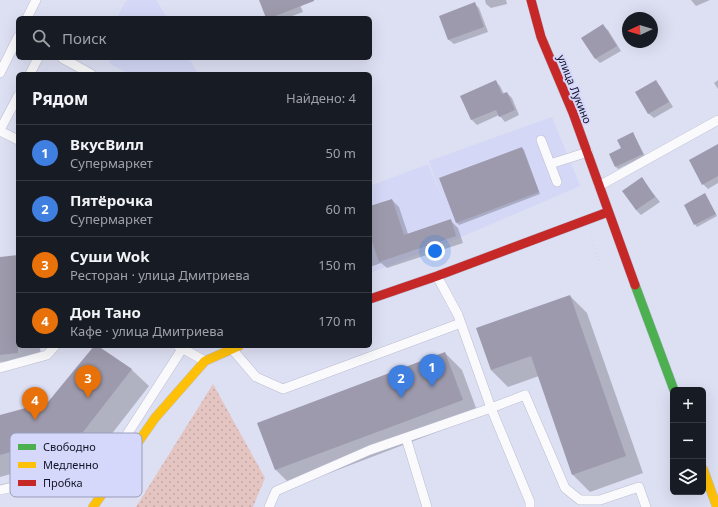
<!DOCTYPE html>
<html lang="ru">
<meta charset="utf-8">
<style>
:root{--surface:#171b24;--page:#242831;--text:#f1f3f6;--muted:#9ea1a6;--line:#363941;--accent:#7c3aed}
body{margin:0;font-family:"Noto Sans",sans-serif;background:var(--page);color:var(--text)}
.controls{position:absolute;right:12px;bottom:12px;display:grid;overflow:hidden;border-radius:6px;box-shadow:0 4px 16px #0002}
.controls button{width:36px;height:36px;display:grid;place-items:center;padding:0;border:0;border-bottom:1px solid var(--line);background:var(--surface);color:var(--text);font:20px sans-serif}
.compass{position:absolute;left:622px;top:12px;width:36px;height:36px;border-radius:50%;background:var(--surface);box-shadow:0 4px 16px #0002;rotate:266deg}
.you{position:absolute;left:435px;top:251px;width:14px;height:14px;margin:-10px;border:3px solid #fff;border-radius:50%;background:#1a73e8;box-shadow:0 0 0 6px #1a73e833}
.badge{display:grid;place-items:center;width:26px;height:26px;border-radius:50%;background:var(--accent);color:#fff;font-size:13px;font-weight:700}
.pin{position:absolute;translate:-50% -33px;filter:drop-shadow(0 1px 2px #0008)}
.pin::after{content:'';position:absolute;top:21px;width:14px;height:12px;background:inherit;clip-path:polygon(0 0,100% 0,50% 100%)}
.list{margin:0;padding:0;list-style:none}
h2{display:flex;justify-content:space-between;align-items:center;height:52px;margin:0;padding:0 16px;font-size:17px}
h2 small{font-size:13px;font-weight:400;color:var(--muted)}
.list li{display:grid;grid-template-columns:26px 1fr auto;gap:12px;align-items:center;box-sizing:border-box;height:56px;padding:0 16px;border-top:1px solid var(--line)}
.list b{display:block;font-size:15px;white-space:nowrap}
.list p{margin:0;font-size:13px;white-space:nowrap;color:var(--muted)}
.list em{font-size:13px;font-style:normal;color:var(--muted)}
.icon{flex:none;width:22px;height:22px;fill:none;stroke:currentColor;stroke-width:2;stroke-linecap:round;stroke-linejoin:round}
.map{position:relative;flex:none;width:718px;height:507px;overflow:hidden}
.search{position:absolute;background:var(--surface);box-shadow:0 4px 16px #0002;left:16px;top:16px;width:356px;height:44px;display:flex;align-items:center;gap:10px;box-sizing:border-box;padding:0 14px;border-radius:6px;color:var(--muted);font-size:15px}
.panel{position:absolute;background:var(--surface);box-shadow:0 4px 16px #0002;left:16px;top:72px;width:356px;height:276px;border-radius:6px}
.map>svg:first-child{display:block}
.built{fill:#d4d7f5}
.grass{fill:url(#grass-dots)}
.shadow{fill:#0003}
.building{fill:#9d9aad}
.lines{fill:none;stroke-linecap:round;stroke-linejoin:round}
.lane-casing{stroke:#bbbdd1;stroke-width:10}
.fast-casing{stroke:#bbbdd1;stroke-width:10}
.slow-casing{stroke:#bbbdd1;stroke-width:10}
.jam-casing{stroke:#bbbdd1;stroke-width:10}
.path{stroke:#dadbe1;stroke-width:2.5;stroke-dasharray:1 3;stroke-linecap:butt}
.lane{stroke:#fafafd;stroke-width:9}
.fast{stroke:#4caf50;stroke-width:9}
.slow{stroke:#ffc107;stroke-width:9}
.jam{stroke:#c62828;stroke-width:9}
.labels{text-anchor:middle;dominant-baseline:central;stroke-width:4;stroke-linejoin:round;paint-order:stroke}
.street-label{font-size:11px;fill:#131327;stroke:#d5d8fb}
.key{fill:#d5d8fb;stroke:#9b9dbb;stroke-width:1}
.key-label{font-size:11px;fill:#131327}
</style>
<div class="map">
<svg width="718" height="507" viewBox="0 0 718 507">
<defs>
<pattern id="grass-dots" width="8" height="8" patternUnits="userSpaceOnUse"><rect width="8" height="8" fill="#e4c5c2"/><path d="M2 2h.1M6 6h.1" fill="none" stroke="#c3a8a7" stroke-width="1.8" stroke-linecap="round"/></pattern>
</defs>
<rect width="100%" height="100%" fill="#dddff3"/>
<path class="built" d="M128 0H156L167 18H117L126 1Z
M110 58H189L198 74H129L109 63Z
M552 117 580 186 459 238 370 273V186L428 164 445 205 429 161Z"/>
<path class="grass" d="M213 384 265 478 253 507H136Z"/>
<path class="shadow" d="M260 0H298L303 12 287 18H267Z
M485 0H506L507 4 491 8 486 4Z
M691 0H710L696 6Z
M475 4 479 8 488 32 454 44 449 40 441 16Z
M603 26 608 30 621 51 600 63 596 59 583 38Z
M718 80V89L714 83Z
M495 81 500 86 504 94 507 93 512 98 519 115 505 122 499 115 477 125 472 120 461 96Z
M656 82 660 86 673 107 654 118 649 114 636 93Z
M633 133 645 156 618 169 616 167 623 149Z
M522 148 524 150 540 194 459 225 457 223 440 179Z
M718 148V183L708 189 703 184Z
M642 179 660 202 641 215 636 210 624 191Z
M705 195 717 216 697 227 695 224Z
M392 200 399 207 408 234 450 220 458 228 463 243 387 268 381 263 370 267V207Z
M18 256V346H40L41 359 0 362V258Z
M570 296 587 313 643 473 590 492 573 475 539 376 508 387 491 370 477 329Z
M96 346 132 370 149 386 100 449 0 477V416L49 402Z
M445 353 462 370 479 416 293 487 276 470 259 424Z"/>
<path class="building" d="M259 0H314V1L270 18H266Z
M475 2 484 27 448 40 439 16Z
M603 24 617 46 595 59 581 38Z
M496 80 502 94 507 92 515 110 499 117 496 110 471 120 460 96Z
M656 80 669 102 648 114 635 92Z
M633 132 643 154 615 167 609 154 621 148 617 140Z
M718 144V176L702 185 689 160Z
M522 147 539 192 456 223 439 178Z
M642 177 655 197 636 210 622 191Z
M705 193 716 214 694 225 684 205Z
M392 199 404 235 451 219 456 236 379 262 370 236V206Z
M18 255V353L0 355V257Z
M570 295 626 456 572 475 531 356 491 370 476 328Z
M94 346H98L132 369 83 432 0 455V415L48 402Z
M445 352 463 400 275 470 257 423Z"/>
<g class="lines">
<g class="lane-casing">
<path id="lane" d="M27 18 36 0
M62 58 91 74
M0 73 18 37
M30 74 38 58
M0 130 18 96
M0 131 18 140
M541 140 557 182
M550 164 588 152
M599 186 718 120
M437 276 458 315 491 408 525 395 565 488 580 500H600L639 487 646 507
M178 346 205 361
M232 349 256 377 283 389 461 323
M0 368 47 355 55 346
M406 438 427 507
M0 490 85 470 126 436 184 346
M269 507 276 491 370 450 491 408 530 502V507"/>
</g>
<g class="fast-casing">
<path id="fast" d="M635 285 674 390"/>
</g>
<g class="slow-casing">
<path id="slow" d="M703 469 717 507
M93 507 155 418 205 361 239 346"/>
</g>
<g class="jam-casing">
<path id="jam" d="M531 0 541 37 573 113 635 285
M370 299 437 276 608 212"/>
</g>
<path class="path" d="M591 237 600 263"/>
<use href="#lane" class="lane"/>
<use href="#fast" class="fast"/>
<use href="#slow" class="slow"/>
<use href="#jam" class="jam"/>
</g>
<g class="labels">
<g class="street-label">
<text transform="translate(575 89) rotate(68)">улица Лукино</text>
</g>
</g>
<rect x="10" y="433" width="132" height="64" rx="6" class="key"/>
<rect x="18" y="444" width="18" height="6" fill="#4caf50"/>
<rect x="18" y="462" width="18" height="6" fill="#ffc107"/>
<rect x="18" y="480" width="18" height="6" fill="#c62828"/>
<g class="key-label">
<text x="43" y="451">Свободно</text>
<text x="43" y="469">Медленно</text>
<text x="43" y="487">Пробка</text>
</g>
</svg>
<div class="controls">
<button>+</button>
<button>−</button>
<button><svg class="icon" aria-label="layers" viewBox="0 0 24 24"><path d="M12 4l9 5-9 5-9-5zM3 14l9 5 9-5"/></svg></button>
</div>
<svg class="compass" viewBox="-18 -18 36 36"><path d="M0-13l5 13h-10z" fill="#e53935"/><path d="M0 13l5-13h-10z" fill="#9ea1a6"/></svg>
<div class="you"></div>
<div class="pin badge" style="left:432px;top:387px;background:#3f7fe0">1</div>
<div class="pin badge" style="left:401px;top:398px;background:#3f7fe0">2</div>
<div class="pin badge" style="left:88px;top:398px;background:#e8710a">3</div>
<div class="pin badge" style="left:35px;top:420px;background:#e8710a">4</div>
<div class="search"><svg class="icon" aria-label="search" viewBox="0 0 24 24"><circle cx="10" cy="10" r="6"/><path d="M15 15l6 6"/></svg>Поиск</div>
<section class="panel">
<h2>Рядом<small>Найдено: 4</small></h2>
<ul class="list">
<li><span class="badge" style="background:#3f7fe0">1</span><div><b>ВкусВилл</b><p>Супермаркет</p></div><em>50 m</em></li>
<li><span class="badge" style="background:#3f7fe0">2</span><div><b>Пятёрочка</b><p>Супермаркет</p></div><em>60 m</em></li>
<li><span class="badge" style="background:#e8710a">3</span><div><b>Суши Wok</b><p>Ресторан · улица Дмитриева</p></div><em>150 m</em></li>
<li><span class="badge" style="background:#e8710a">4</span><div><b>Дон Тано</b><p>Кафе · улица Дмитриева</p></div><em>170 m</em></li>
</ul>
</section>
</div>
